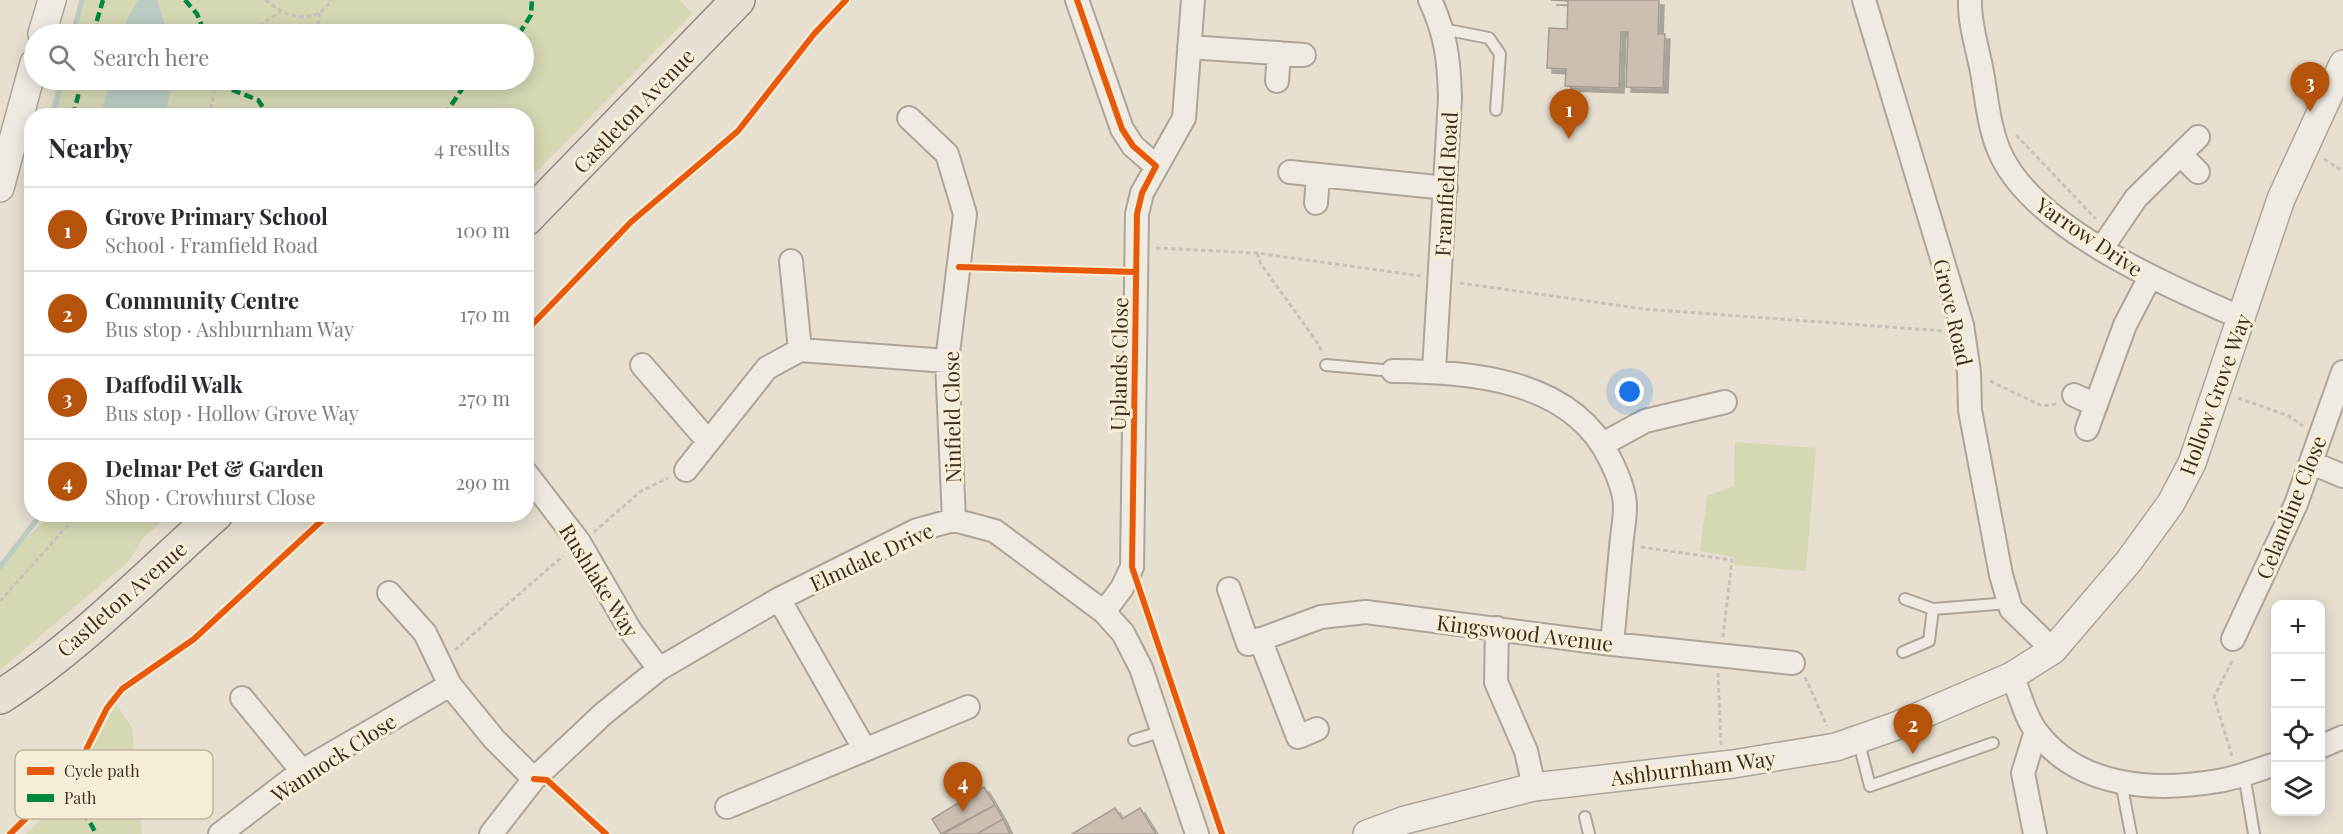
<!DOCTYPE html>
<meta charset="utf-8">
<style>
:root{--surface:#fff;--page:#f2f2f3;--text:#2b2b33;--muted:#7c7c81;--line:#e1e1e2;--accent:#b45309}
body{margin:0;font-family:"Playfair Display",serif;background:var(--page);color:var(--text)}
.controls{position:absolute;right:18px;bottom:18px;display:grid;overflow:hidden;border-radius:12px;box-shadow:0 3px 15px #0003}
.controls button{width:54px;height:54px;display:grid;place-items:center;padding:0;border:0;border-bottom:2px solid var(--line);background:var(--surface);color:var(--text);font:30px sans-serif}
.you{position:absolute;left:1630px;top:392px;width:21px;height:21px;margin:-15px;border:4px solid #fff;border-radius:50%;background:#1a73e8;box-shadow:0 0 0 9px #1a73e833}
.badge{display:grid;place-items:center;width:39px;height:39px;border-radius:50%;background:var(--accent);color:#fff;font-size:20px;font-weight:700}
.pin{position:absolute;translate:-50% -50px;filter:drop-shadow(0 2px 3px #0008)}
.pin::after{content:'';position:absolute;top:32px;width:21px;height:18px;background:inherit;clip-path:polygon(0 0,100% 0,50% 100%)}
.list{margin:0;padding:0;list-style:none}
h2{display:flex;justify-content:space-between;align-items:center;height:78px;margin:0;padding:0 24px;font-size:26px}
h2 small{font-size:20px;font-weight:400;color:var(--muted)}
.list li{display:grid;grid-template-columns:39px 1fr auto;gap:18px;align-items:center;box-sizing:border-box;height:84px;padding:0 24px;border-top:2px solid var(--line)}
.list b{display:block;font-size:22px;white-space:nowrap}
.list p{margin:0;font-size:20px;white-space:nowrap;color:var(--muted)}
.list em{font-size:20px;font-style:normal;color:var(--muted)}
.icon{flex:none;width:33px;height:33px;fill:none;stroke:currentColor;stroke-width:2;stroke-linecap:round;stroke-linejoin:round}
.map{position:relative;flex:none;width:2343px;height:834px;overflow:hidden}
.search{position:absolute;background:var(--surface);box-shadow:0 3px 15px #0003;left:24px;top:24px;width:510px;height:66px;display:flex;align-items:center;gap:15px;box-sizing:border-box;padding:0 21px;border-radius:33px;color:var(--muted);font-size:22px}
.panel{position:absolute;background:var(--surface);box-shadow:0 3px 15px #0003;left:24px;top:108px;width:510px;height:414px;border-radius:24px}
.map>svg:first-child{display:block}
.green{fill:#d6d7b3}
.water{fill:#bcccc2}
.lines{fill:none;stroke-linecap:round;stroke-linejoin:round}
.stream{stroke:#bcccc2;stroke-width:5}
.building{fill:#cbbfb2;stroke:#a89c90;stroke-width:1.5;filter:url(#shadow)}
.service-casing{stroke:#ada599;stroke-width:14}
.minor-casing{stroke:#ada599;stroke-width:26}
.tertiary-casing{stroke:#ada599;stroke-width:30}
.primary-casing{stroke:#928b80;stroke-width:36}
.path{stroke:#c8c2b9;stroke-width:3;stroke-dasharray:4.5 3;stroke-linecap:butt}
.service{stroke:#efebe3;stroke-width:10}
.minor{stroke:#efebe3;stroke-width:22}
.tertiary{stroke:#efebe3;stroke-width:27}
.primary{stroke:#e6e1d4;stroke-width:33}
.quiet{stroke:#00873e;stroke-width:4.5;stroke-dasharray:9 4.5;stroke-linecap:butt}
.cycleway-casing{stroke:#f7eed8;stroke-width:10}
.cycleway{stroke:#e8590c;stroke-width:6}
.labels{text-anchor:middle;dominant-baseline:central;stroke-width:6;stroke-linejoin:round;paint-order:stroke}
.street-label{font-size:21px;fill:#3d2e20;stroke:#f7eed8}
.key{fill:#f7eed8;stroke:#bfb4a1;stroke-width:1.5}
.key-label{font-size:16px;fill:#3d2e20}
</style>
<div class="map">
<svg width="2343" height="834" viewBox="0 0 2343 834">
<defs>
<filter id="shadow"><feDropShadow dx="5" dy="5" stdDeviation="0" flood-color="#0004"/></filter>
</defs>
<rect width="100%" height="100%" fill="#e7e0d1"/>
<path class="green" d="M80 0H138L127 19 123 34H70Z
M157 0H680L692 14 527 181 526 116 166 115 172 80H524V34H168Z
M58 80H111L100 115H49Z
M1735 442 1816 448 1806 571 1734 565V557L1700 551 1707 496 1734 486Z
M47 515H170L143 538 130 560 0 670V562L41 524Z
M116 704 132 728 142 834H26C69 797 89 753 116 704Z"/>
<path class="water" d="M138 0H157L168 34H123L127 19Z
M111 80H172L166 115H100Z"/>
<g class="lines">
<path class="stream" d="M73 34 82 0
M53 116 62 80
M0 567 41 514"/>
</g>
<path class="building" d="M1551 0H1659L1658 34H1665L1663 88 1626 87 1628 32H1621L1619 88 1565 86 1566 69 1547 68 1549 28 1567 29 1568 1Z
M984 787 995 805 941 834 932 819Z
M995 805 1003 819 977 834H943Z
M1115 808 1122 819 1140 808 1156 834H1072Z
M1003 819 1010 834H977Z"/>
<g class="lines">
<g class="service-casing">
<path id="service" d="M1443 29 1489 38 1500 54 1496 110
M1326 365 1393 371
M1905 599 1933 609 2009 603
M1903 652 1929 641 1933 609
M1858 739 1870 786 1993 743
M1134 740 1163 731
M2244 774 2254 834
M2121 782 2131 834
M1585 817 1589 834"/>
</g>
<g class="minor-casing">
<path id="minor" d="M1077 0 1122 129 1133 146 1156 166
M1430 0C1446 34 1449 60 1450 98L1434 371
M1864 0 1962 325 1969 372 1970 410 2001 575 2011 609 2053 650
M1970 0C1969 23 1978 50 1982 72 1987 100 1989 131 2002 157 2038 230 2169 287 2242 318
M1189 47 1304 55
M1277 81 1279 53
M909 118 947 154 965 214 947 361 954 520
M2181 155 2198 172
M1290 172 1446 188
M1316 203 1318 176
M2102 248 2136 198 2198 137
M791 261 800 350
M642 365 707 440
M1393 371C1471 372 1572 379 1610 459 1617 473 1625 491 1625 507 1625 520 1622 534 1621 548 1618 580 1615 612 1612 644
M2074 395 2096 405
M2087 429 2125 325 2150 277
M1603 444 1645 421 1725 402
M2312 463 2343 476
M686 470 767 368 800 350 947 361
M526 473 579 542 630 630 659 669
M1229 589 1248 644 1321 617 1366 612 1612 644 1793 663
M389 593 425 633 450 685 494 739 534 779
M779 599 865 750
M1104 612 1122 588 1132 567 1137 214 1142 193 1184 118 1193 0
M1497 628 1496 682 1526 751 1534 787
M1260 639 1298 737 1317 729
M2233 639 2296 504 2343 372
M2012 676C2020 693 2025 717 2036 731 2078 788 2154 792 2218 781 2237 778 2257 770 2276 764
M242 698 302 771
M2320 747 2343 737
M727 807 968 707
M220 834 302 771 450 685
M491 834 534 779 603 714 659 669 779 599 917 530 954 520 995 531 1104 612 1123 633 1141 668 1197 834
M2035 834 2023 773 2036 731"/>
</g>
<g class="tertiary-casing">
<path id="tertiary" d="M42 34 52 0
M0 188 34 63
M1367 834 1405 820 1534 787 1733 764 1836 747 1896 726 2012 676 2053 650 2129 561 2171 503 2192 463 2281 199 2343 64"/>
</g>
<g class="primary-casing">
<path id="primary" d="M526 219 738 0
M0 697C76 649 148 575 216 514"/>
</g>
<path class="path" d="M266 0C280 13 300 22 319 13 324 11 328 4 332 0
M320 13 318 23 326 34
M247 34 280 12
M209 116 217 80
M2016 135 2096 219
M2324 159 2343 171
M1156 248 1257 253 1421 276
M1257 253 1261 264 1319 345 1322 354
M1460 283 1644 309 1943 331
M1990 381 2042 406 2056 404
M2238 398 2289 416 2303 426
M594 532 641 491 668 478
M1641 547 1732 560 1723 637
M0 601 78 514
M455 650 563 556
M1718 673 1721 745
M1805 677 1827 726
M2232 756 2214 697 2233 659"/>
<use href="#service" class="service"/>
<use href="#minor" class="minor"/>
<use href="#tertiary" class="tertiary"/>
<use href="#primary" class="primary"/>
<path class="quiet" d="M185 0 197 14 205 34
M93 34 103 0
M519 34 531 15 532 0
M223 80 230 89 258 100 269 116
M73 116 82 80
M444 116 468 80
M58 789 59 806C83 813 85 811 96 834"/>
<g class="cycleway-casing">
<path id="cycleway" d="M1077 0 1122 129 1133 146 1156 166 1142 193 1137 214 1132 567 1222 834
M959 267 1136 272
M526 331 631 222 738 131 814 34 846 0
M534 779 547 780 606 834
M10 834 77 768 107 708 122 689 194 639 329 514"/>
</g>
<use href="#cycleway" class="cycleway"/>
</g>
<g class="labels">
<g class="street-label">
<text transform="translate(633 110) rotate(-46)">Castleton Avenue</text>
<text transform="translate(1445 184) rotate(-87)">Framfield Road</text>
<text transform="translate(2090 236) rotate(34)">Yarrow Drive</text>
<text transform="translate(1954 312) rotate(77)">Grove Road</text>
<text transform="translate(1118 364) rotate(-89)">Uplands Close</text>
<text transform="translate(2214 394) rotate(-70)">Hollow Grove Way</text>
<text transform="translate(951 417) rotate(-91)">Ninfield Close</text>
<text transform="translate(2290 507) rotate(-68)">Celandine Close</text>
<text transform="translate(871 556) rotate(-25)">Elmdale Drive</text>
<text transform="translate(600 580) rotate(58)">Rushlake Way</text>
<text transform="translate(121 598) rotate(-41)">Castleton Avenue</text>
<text transform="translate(1525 632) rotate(7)">Kingswood Avenue</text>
<text transform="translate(333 757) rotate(-33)">Wannock Close</text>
<text transform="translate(1693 767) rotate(-7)">Ashburnham Way</text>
</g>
</g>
<rect x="15" y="750" width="198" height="69" rx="9" class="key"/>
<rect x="27" y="767" width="27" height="8" fill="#e8590c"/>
<rect x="27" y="794" width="27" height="8" fill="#00873e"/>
<g class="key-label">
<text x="64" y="777">Cycle path</text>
<text x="64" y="804">Path</text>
</g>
</svg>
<div class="controls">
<button>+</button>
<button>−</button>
<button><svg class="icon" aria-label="locate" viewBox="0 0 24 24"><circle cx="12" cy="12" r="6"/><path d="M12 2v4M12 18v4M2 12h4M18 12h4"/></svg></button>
<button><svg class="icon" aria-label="layers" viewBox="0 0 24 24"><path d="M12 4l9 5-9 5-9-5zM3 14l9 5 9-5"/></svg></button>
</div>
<div class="you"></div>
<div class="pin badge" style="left:1569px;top:139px">1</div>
<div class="pin badge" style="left:1913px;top:754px">2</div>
<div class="pin badge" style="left:2310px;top:112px">3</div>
<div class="pin badge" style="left:963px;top:812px">4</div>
<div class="search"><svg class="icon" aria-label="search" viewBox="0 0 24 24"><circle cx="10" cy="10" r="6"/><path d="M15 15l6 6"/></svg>Search here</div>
<section class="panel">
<h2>Nearby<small>4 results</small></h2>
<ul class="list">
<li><span class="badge">1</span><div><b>Grove Primary School</b><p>School · Framfield Road</p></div><em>100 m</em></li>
<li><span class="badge">2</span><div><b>Community Centre</b><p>Bus stop · Ashburnham Way</p></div><em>170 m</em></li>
<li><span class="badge">3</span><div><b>Daffodil Walk</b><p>Bus stop · Hollow Grove Way</p></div><em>270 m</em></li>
<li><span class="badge">4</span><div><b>Delmar Pet &amp; Garden</b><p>Shop · Crowhurst Close</p></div><em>290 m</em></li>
</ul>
</section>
</div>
